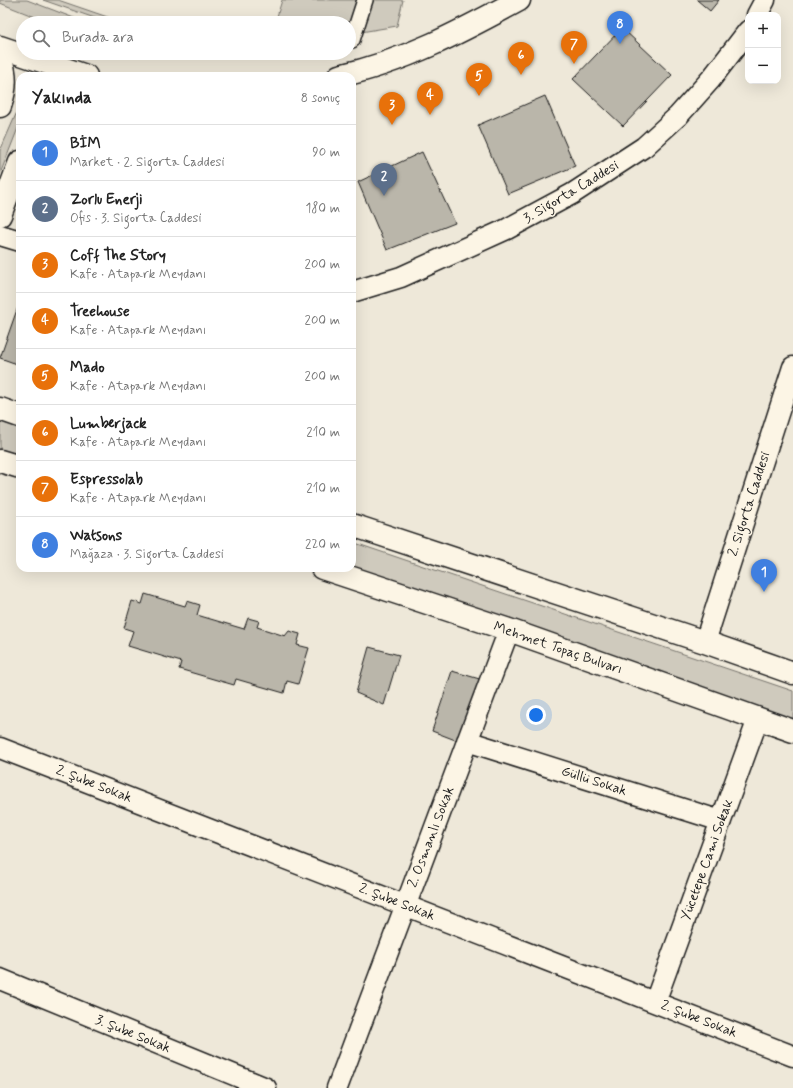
<!DOCTYPE html>
<html lang="tr">
<meta charset="utf-8">
<style>
:root{--surface:#fff;--page:#f2f2f2;--text:#222;--muted:#767676;--line:#e0e0e0;--accent:#d1495b}
body{margin:0;font-family:Mynerve,sans-serif;background:var(--page);color:var(--text)}
.controls{position:absolute;right:12px;top:12px;display:grid;overflow:hidden;border-radius:8px;box-shadow:0 4px 16px #0002}
.controls button{width:36px;height:36px;display:grid;place-items:center;padding:0;border:0;border-bottom:1px solid var(--line);background:var(--surface);color:var(--text);font:20px sans-serif}
.you{position:absolute;left:536px;top:715px;width:14px;height:14px;margin:-10px;border:3px solid #fff;border-radius:50%;background:#1a73e8;box-shadow:0 0 0 6px #1a73e833}
.badge{display:grid;place-items:center;width:26px;height:26px;border-radius:50%;background:var(--accent);color:#fff;font-size:13px;font-weight:700}
.pin{position:absolute;translate:-50% -33px;filter:drop-shadow(0 1px 2px #0008)}
.pin::after{content:'';position:absolute;top:21px;width:14px;height:12px;background:inherit;clip-path:polygon(0 0,100% 0,50% 100%)}
.list{margin:0;padding:0;list-style:none}
h2{display:flex;justify-content:space-between;align-items:center;height:52px;margin:0;padding:0 16px;font-size:17px}
h2 small{font-size:13px;font-weight:400;color:var(--muted)}
.list li{display:grid;grid-template-columns:26px 1fr auto;gap:12px;align-items:center;box-sizing:border-box;height:56px;padding:0 16px;border-top:1px solid var(--line)}
.list b{display:block;font-size:15px;white-space:nowrap}
.list p{margin:0;font-size:13px;white-space:nowrap;color:var(--muted)}
.list em{font-size:13px;font-style:normal;color:var(--muted)}
.icon{flex:none;width:22px;height:22px;fill:none;stroke:currentColor;stroke-width:2;stroke-linecap:round;stroke-linejoin:round}
.map{position:relative;flex:none;width:793px;height:1088px;overflow:hidden}
.search{position:absolute;background:var(--surface);box-shadow:0 4px 16px #0002;left:16px;top:16px;width:340px;height:44px;display:flex;align-items:center;gap:10px;box-sizing:border-box;padding:0 14px;border-radius:22px;color:var(--muted);font-size:15px}
.panel{position:absolute;background:var(--surface);box-shadow:0 4px 16px #0002;left:16px;top:72px;width:340px;height:500px;border-radius:12px}
.map>svg:first-child{display:block}
.green{fill:#cfcabd;stroke:#76736c}
.building{fill:#bab6aa;stroke:#1c1c1c}
.lines{fill:none;stroke-linecap:round;stroke-linejoin:round}
.pedestrian-casing{stroke:#1c1c1c;stroke-width:18}
.minor-casing{stroke:#1c1c1c;stroke-width:23}
.secondary-casing{stroke:#1c1c1c;stroke-width:25}
.pedestrian{stroke:#fcf5e5;stroke-width:15}
.minor{stroke:#fcf5e5;stroke-width:20}
.secondary{stroke:#fcf5e5;stroke-width:22}
.labels{text-anchor:middle;dominant-baseline:central;stroke-width:3;stroke-linejoin:round;paint-order:stroke}
.street-label{font-size:14px;fill:#1c1c1c;stroke:#fcf5e5}
</style>
<div class="map">
<svg width="793" height="1088" viewBox="0 0 793 1088">
<rect width="100%" height="100%" fill="#eee8d9"/>
<filter id="ink" filterUnits="userSpaceOnUse"><feTurbulence type="fractalNoise" baseFrequency=".025" numOctaves="2"/><feDisplacementMap in="SourceGraphic" scale="8" xChannelSelector="R" yChannelSelector="G"/><feConvolveMatrix kernelMatrix="1 2 1 2 8 2 1 2 1" color-interpolation-filters="sRGB"/></filter>
<g filter="url(#ink)">
<path class="green" d="M0 0H27L87 23H50L0 3Z
M43 0H58L125 23H109Z
M282 0H403L397 26 349 34V23H275Z
M20 105V123L0 174V151Z
M0 422 20 429V456L0 449Z
M352 542 793 691V719L351 568Z"/>
<path class="building" d="M697 0H719L710 11Z
M622 28 672 75 623 126 573 79Z
M545 96 575 166 508 194 478 125Z
M422 152 455 223 387 250 358 182Z
M20 301V365L0 358Z
M145 594 185 606 187 601 200 605 197 615 244 629 248 618 259 621 257 627 285 636 289 631 300 634 297 645 309 648 298 684 287 681 284 693 236 679 234 685 179 669 181 662 128 646 133 631 124 628 132 601 142 604Z
M369 647 399 655 384 705 356 693Z
M452 671 483 680 463 743 432 731Z"/>
<g class="lines">
<g class="pedestrian-casing">
<path id="pedestrian" d="M352 40 365 0"/>
</g>
<g class="minor-casing">
<path id="minor" d="M757 15 765 0
M0 235 20 241
M352 292 401 277 507 229 572 194 644 147 678 116 711 79 748 31
M705 642 793 367
M467 741 721 821
M0 748 793 1056
M0 979 266 1088
M655 1002 758 719
M337 1088 509 630"/>
</g>
<g class="secondary-casing">
<path id="secondary" d="M0 47 86 76
M0 58C7 74 6 89 0 106
M339 76C404 62 462 31 519 0
M0 215 20 162
M0 409 20 416
M0 461 20 467
M352 525 705 642 793 673
M322 568 509 630 793 731"/>
</g>
<use href="#pedestrian" class="pedestrian"/>
<use href="#minor" class="minor"/>
<use href="#secondary" class="secondary"/>
</g>
</g>
<g class="labels">
<g class="street-label">
<text transform="translate(571 192) rotate(-31)">3. Sigorta Caddesi</text>
<text transform="translate(749 504) rotate(-72)">2. Sigorta Caddesi</text>
<text transform="translate(558 648) rotate(19)">Mehmet Topaç Bulvarı</text>
<text transform="translate(594 781) rotate(18)">Güllü Sokak</text>
<text transform="translate(94 784) rotate(21)">2. Şube Sokak</text>
<text transform="translate(431 837) rotate(-69)">2. Osmanlı Sokak</text>
<text transform="translate(707 860) rotate(-70)">Yücetepe Cami Sokak</text>
<text transform="translate(397 902) rotate(21)">2. Şube Sokak</text>
<text transform="translate(699 1019) rotate(21)">2. Şube Sokak</text>
<text transform="translate(133 1034) rotate(22)">3. Şube Sokak</text>
</g>
</g>
</svg>
<div class="controls">
<button>+</button>
<button>−</button>
</div>
<div class="you"></div>
<div class="pin badge" style="left:764px;top:592px;background:#3f7fe0">1</div>
<div class="pin badge" style="left:384px;top:196px;background:#5c6f8a">2</div>
<div class="pin badge" style="left:392px;top:125px;background:#e8710a">3</div>
<div class="pin badge" style="left:430px;top:115px;background:#e8710a">4</div>
<div class="pin badge" style="left:479px;top:96px;background:#e8710a">5</div>
<div class="pin badge" style="left:521px;top:75px;background:#e8710a">6</div>
<div class="pin badge" style="left:574px;top:64px;background:#e8710a">7</div>
<div class="pin badge" style="left:620px;top:44px;background:#3f7fe0">8</div>
<div class="search"><svg class="icon" aria-label="search" viewBox="0 0 24 24"><circle cx="10" cy="10" r="6"/><path d="M15 15l6 6"/></svg>Burada ara</div>
<section class="panel">
<h2>Yakında<small>8 sonuç</small></h2>
<ul class="list">
<li><span class="badge" style="background:#3f7fe0">1</span><div><b>BİM</b><p>Market · 2. Sigorta Caddesi</p></div><em>90 m</em></li>
<li><span class="badge" style="background:#5c6f8a">2</span><div><b>Zorlu Enerji</b><p>Ofis · 3. Sigorta Caddesi</p></div><em>180 m</em></li>
<li><span class="badge" style="background:#e8710a">3</span><div><b>Coff The Story</b><p>Kafe · Atapark Meydanı</p></div><em>200 m</em></li>
<li><span class="badge" style="background:#e8710a">4</span><div><b>Treehouse</b><p>Kafe · Atapark Meydanı</p></div><em>200 m</em></li>
<li><span class="badge" style="background:#e8710a">5</span><div><b>Mado</b><p>Kafe · Atapark Meydanı</p></div><em>200 m</em></li>
<li><span class="badge" style="background:#e8710a">6</span><div><b>Lumberjack</b><p>Kafe · Atapark Meydanı</p></div><em>210 m</em></li>
<li><span class="badge" style="background:#e8710a">7</span><div><b>Espressolab</b><p>Kafe · Atapark Meydanı</p></div><em>210 m</em></li>
<li><span class="badge" style="background:#3f7fe0">8</span><div><b>Watsons</b><p>Mağaza · 3. Sigorta Caddesi</p></div><em>220 m</em></li>
</ul>
</section>
</div>
